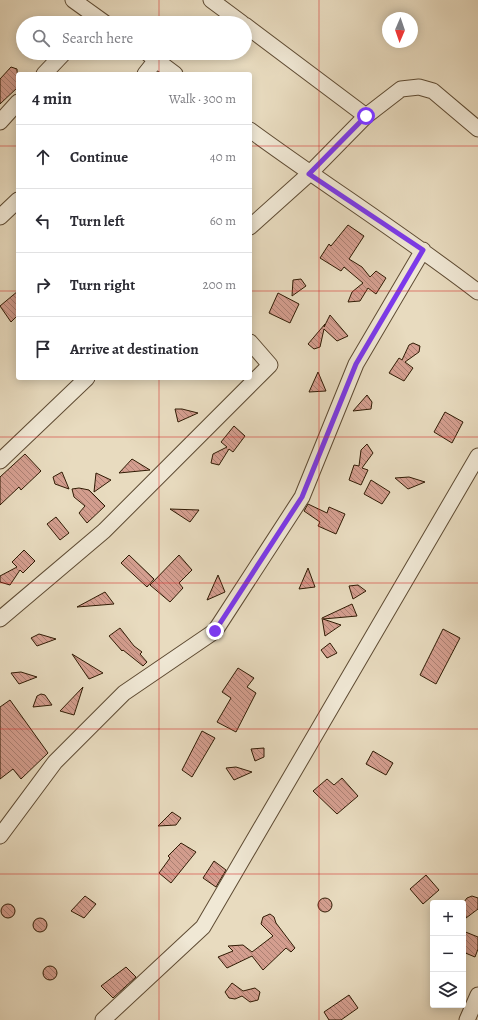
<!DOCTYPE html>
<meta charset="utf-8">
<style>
:root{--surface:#fff;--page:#f2f2f3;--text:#2b2b33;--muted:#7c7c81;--line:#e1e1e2}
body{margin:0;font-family:Alegreya,serif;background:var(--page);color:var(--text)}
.controls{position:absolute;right:12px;bottom:12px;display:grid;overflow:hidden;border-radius:4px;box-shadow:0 2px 10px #0003}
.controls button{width:36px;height:36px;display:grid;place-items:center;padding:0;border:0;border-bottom:1px solid var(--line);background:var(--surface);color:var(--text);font:20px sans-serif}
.compass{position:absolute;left:382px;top:12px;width:36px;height:36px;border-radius:50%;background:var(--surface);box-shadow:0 2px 10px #0003;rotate:182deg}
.stop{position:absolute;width:12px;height:12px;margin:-9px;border:3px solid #7c3aed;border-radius:50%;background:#fff}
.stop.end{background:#7c3aed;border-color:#fff;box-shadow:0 1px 4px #0008}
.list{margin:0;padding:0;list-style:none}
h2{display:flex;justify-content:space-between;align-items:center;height:52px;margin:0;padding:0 16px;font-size:17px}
h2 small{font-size:13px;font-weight:400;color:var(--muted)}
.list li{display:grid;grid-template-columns:26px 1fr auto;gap:12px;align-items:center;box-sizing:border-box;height:64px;padding:0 16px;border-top:1px solid var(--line)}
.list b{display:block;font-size:15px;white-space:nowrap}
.list em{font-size:13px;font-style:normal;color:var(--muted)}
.icon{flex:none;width:22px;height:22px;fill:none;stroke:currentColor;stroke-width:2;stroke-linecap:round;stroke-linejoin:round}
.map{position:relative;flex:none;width:478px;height:1020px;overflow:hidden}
.search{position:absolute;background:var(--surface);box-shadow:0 2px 10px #0003;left:16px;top:16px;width:236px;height:44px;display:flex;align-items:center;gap:10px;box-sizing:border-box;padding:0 14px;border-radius:22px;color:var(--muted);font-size:15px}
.panel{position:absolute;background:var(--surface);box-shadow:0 2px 10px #0003;left:16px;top:72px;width:236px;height:308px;border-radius:4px}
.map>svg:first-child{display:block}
.building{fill:url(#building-back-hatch);stroke:#301b04}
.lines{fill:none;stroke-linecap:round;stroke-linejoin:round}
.minor-casing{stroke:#5e4b33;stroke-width:17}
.minor{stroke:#f0e8d5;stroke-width:15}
.route{stroke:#7c3aed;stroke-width:5}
.grid{fill:none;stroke:#d62828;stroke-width:1;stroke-opacity:0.55}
</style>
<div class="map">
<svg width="478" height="1020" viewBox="0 0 478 1020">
<defs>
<pattern id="building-back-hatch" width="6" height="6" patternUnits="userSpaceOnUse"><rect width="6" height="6" fill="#d49e8f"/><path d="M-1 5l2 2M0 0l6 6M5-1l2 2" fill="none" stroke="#ac8073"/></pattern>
</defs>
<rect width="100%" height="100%" fill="#e8dbbf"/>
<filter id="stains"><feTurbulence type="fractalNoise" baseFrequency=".005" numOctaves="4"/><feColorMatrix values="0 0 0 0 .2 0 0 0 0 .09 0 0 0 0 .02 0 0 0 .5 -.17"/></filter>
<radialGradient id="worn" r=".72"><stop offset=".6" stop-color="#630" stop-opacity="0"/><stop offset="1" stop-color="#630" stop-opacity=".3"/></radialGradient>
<path class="building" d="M11 67 17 69 18 87 0 104V79Z
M348 225 364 236 349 259 362 267 370 277 376 271 386 278 376 294 368 288 360 301 348 302 352 292 363 283 344 267 341 271 320 258 329 244 331 246Z
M301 279 306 286 292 296 293 280Z
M18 291V315L11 322 0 306Z
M278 293 299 304 290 323 269 313Z
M330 315 348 336 337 341 324 329 320 347 314 349 308 344 325 324 324 327Z
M413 343 420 346 419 352 405 362 413 368 404 381 389 373 399 358 402 360 409 345Z
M318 372 326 391 309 392Z
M367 395 372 402 371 409 353 411Z
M175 409H182L198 413 178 422Z
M445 412 463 422 452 443 434 432Z
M234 426 245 436 233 452 229 449 219 465 211 463 213 454 227 447 221 442Z
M367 444 373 453 362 468 368 470 361 485 349 480 354 465 359 466 361 450Z
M25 454 41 471 21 490 19 487 0 505V477Z
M132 459 150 470 119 473Z
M62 472 69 489 55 484 53 477Z
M96 473 111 480 94 492Z
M409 477 425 482 408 489 395 478Z
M371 480 390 492 382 504 364 494Z
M79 488 89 490 105 506 87 523 79 513 85 506 74 497 72 489Z
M308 504 327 513 329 507 345 514 336 534 318 526 320 522 304 511Z
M170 509 199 510 190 522Z
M56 517 69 533 60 540 47 524Z
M24 550 35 561 23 573 20 570 10 585 0 582V576L17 567 12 562Z
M129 555 154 579 147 587 121 563Z
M179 555 192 570 179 583 183 588 170 602 150 585Z
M308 568 315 587 299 589Z
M218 575 225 592 207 600Z
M358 585 366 591 353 599 349 586Z
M105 592 114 604 77 607Z
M352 604 357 616 323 619 341 625 325 636 322 618Z
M120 628 134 646 142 652 140 654 147 662 143 666 123 650 122 651 109 636Z
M443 629 460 638 436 684 420 675Z
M39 634 56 639 37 646 31 638Z
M330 643 337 653 327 658 321 650Z
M72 654 103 673 89 679Z
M238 668 254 678 247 687 256 693 236 732 217 722 231 698 222 692Z
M21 672 37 677 19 684 11 673Z
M83 687 74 715 60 711Z
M41 694 45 695 52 705 33 707 37 696Z
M10 700 48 753 21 779 13 769 0 779V707Z
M202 731 215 738 192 777 182 770Z
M264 748V757L255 761 251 749Z
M373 751 393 763 386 775 366 764Z
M236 767 252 772 234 780 226 768Z
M342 778 358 796 337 814 313 791 327 779 334 785Z
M172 812 181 818 176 825 158 826Z
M181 843 196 852 171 883 159 873 170 858 168 856Z
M214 861 226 870 216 887 203 878Z
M426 875 439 890 423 904 410 889Z
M85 896 96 904 84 918 71 911Z
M472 896 478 898V909L466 918 464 902 467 898Z
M318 905a7 7 0 1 1 14 0a7 7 0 1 1-14 0Z
M1 911a7 7 0 1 1 14 0a7 7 0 1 1-14 0Z
M270 914 274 917 276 923 295 948 291 952 286 948 263 970 252 956 227 968 218 957 233 951 228 946 243 945 252 952 273 936 261 924 263 917Z
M33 925a7 7 0 1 1 14 0a7 7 0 1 1-14 0Z
M463 931 478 937V949L475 957 463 952Z
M43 973a7 7 0 1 1 14 0a7 7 0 1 1-14 0Z
M126 967 136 977 113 998 101 986Z
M232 983 243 991 255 988 260 992 258 1000 250 1002 242 996 235 999 229 998 225 992Z
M349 995 358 1008 341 1020H329L324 1012Z"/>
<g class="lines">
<g class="minor-casing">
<path id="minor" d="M73 0 105 23
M211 0 242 23
M245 25 366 116
M147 53 175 74
M44 74 64 53
M145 74 156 60
M0 122 18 102
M250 130C325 185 404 235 478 292
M0 217 18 200
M250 227 309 174 366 116 401 89 419 87 433 91 478 129
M0 461 87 378
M0 619 104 531 270 365 250 342
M0 836 55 762 124 693 215 631 302 497 356 364 423 250
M103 1020 203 927 478 456
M467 1020 478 995"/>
</g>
<use href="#minor" class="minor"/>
</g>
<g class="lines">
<path class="route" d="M215 631 302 497 356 364 423 250 309 174 366 116"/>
</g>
<path class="grid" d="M159 0V23M319 0V1020M159 53V74M0 146H18M250 146H478M0 291H18M250 291H478M159 378V1020M0 437H478M0 583H478M0 729H478M0 874H478"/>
<rect width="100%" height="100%" filter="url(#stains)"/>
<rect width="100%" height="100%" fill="url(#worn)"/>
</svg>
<div class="controls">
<button>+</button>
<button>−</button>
<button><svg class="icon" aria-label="layers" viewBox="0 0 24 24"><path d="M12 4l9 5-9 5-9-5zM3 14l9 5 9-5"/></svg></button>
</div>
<svg class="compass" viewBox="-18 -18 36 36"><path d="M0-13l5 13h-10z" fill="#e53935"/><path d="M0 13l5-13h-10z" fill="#7c7c81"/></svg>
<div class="stop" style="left:366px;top:116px"></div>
<div class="stop end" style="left:215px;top:631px"></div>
<div class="search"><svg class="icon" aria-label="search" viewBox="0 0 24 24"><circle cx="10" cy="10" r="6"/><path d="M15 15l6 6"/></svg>Search here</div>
<section class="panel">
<h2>4 min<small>Walk · 300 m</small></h2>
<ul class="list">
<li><svg class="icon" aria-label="ahead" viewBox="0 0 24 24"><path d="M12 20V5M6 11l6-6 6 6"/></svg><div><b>Continue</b></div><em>40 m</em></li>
<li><svg class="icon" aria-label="left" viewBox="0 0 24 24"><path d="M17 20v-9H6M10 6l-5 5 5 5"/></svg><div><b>Turn left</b></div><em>60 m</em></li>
<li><svg class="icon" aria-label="right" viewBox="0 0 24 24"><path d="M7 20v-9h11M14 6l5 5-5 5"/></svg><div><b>Turn right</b></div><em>200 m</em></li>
<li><svg class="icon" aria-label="arrive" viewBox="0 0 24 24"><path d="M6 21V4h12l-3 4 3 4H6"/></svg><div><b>Arrive at destination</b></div></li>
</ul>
</section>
</div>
